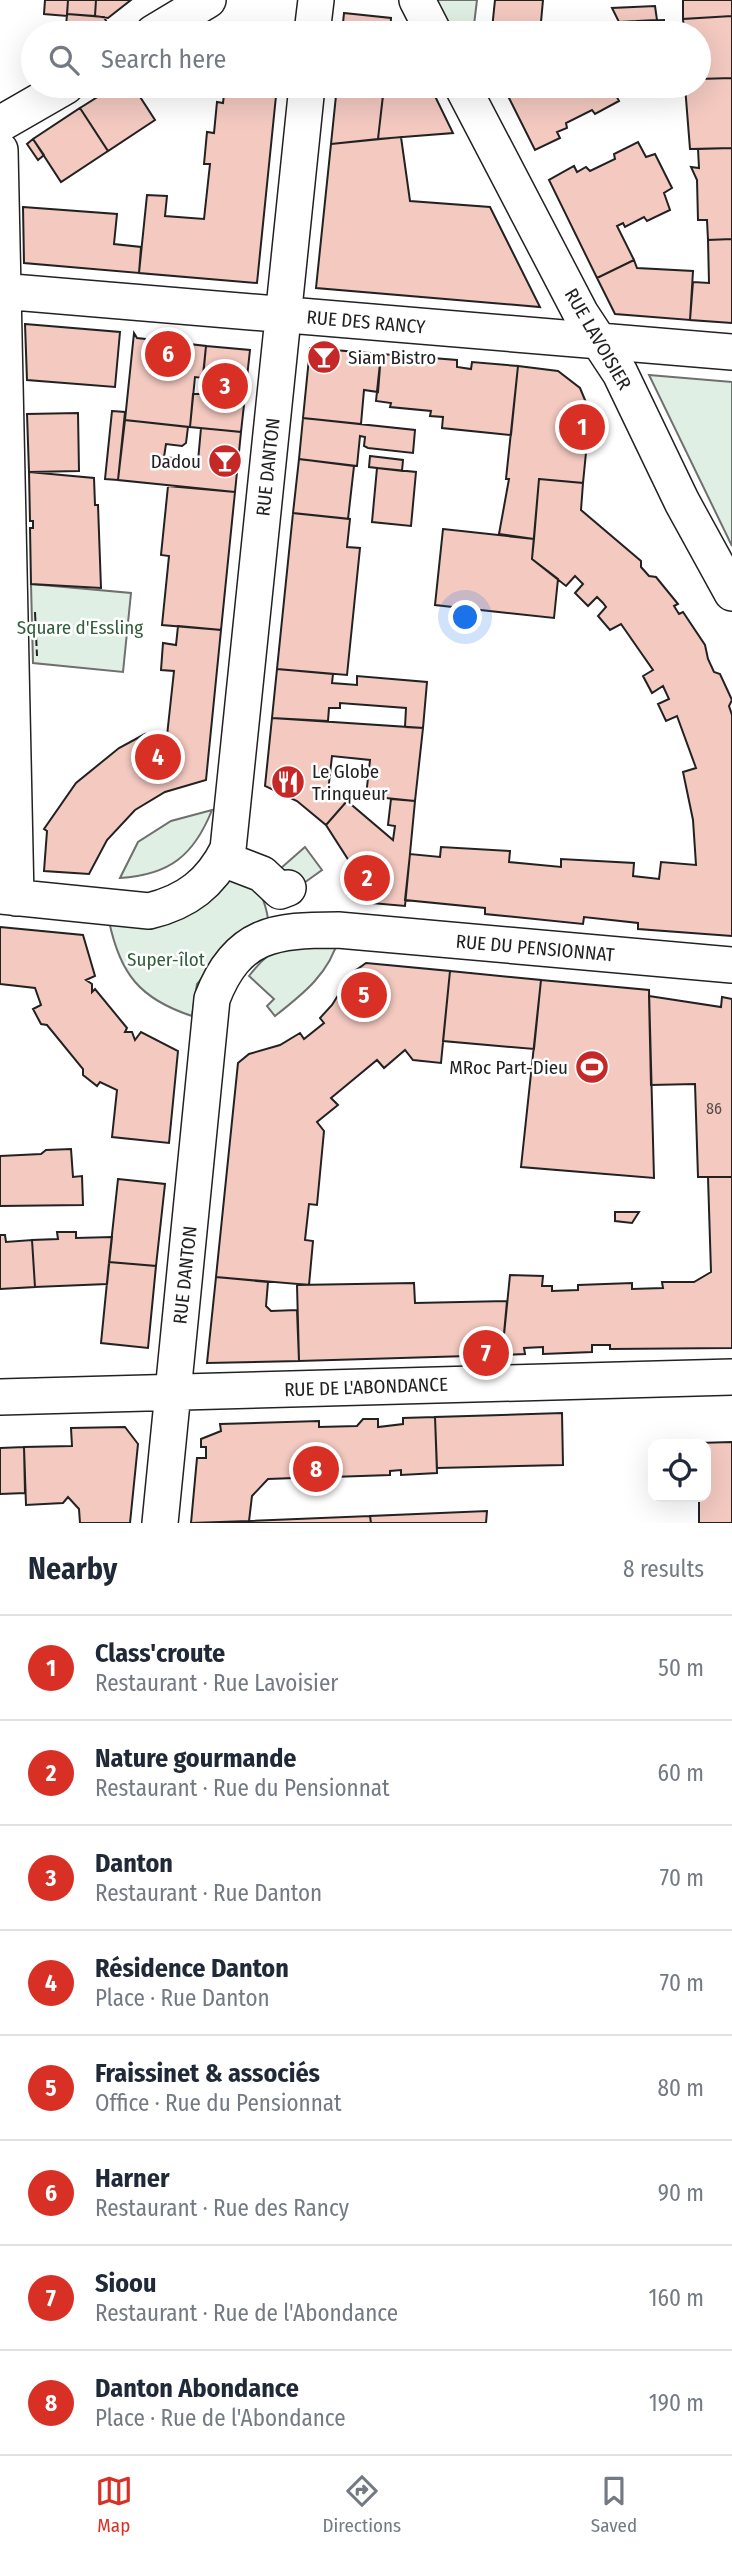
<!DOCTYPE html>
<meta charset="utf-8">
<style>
:root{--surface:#fff;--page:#f6f6f7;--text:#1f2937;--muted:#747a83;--line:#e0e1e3;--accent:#d93025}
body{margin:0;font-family:"Fira Sans Condensed",sans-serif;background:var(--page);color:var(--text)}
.controls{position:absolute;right:21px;bottom:21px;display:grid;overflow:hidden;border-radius:14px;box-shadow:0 7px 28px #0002}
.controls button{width:63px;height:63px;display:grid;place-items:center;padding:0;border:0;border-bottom:2px solid var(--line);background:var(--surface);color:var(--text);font:35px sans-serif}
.you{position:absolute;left:466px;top:618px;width:24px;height:24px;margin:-18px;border:5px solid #fff;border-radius:50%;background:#1a73e8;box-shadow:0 0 0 10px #1a73e833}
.badge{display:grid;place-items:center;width:46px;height:46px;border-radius:50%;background:var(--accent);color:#fff;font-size:23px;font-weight:700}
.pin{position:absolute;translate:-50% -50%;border:4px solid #fff;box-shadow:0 2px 7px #0006}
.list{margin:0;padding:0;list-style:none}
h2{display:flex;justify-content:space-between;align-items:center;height:91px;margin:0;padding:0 28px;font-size:30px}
h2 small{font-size:23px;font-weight:400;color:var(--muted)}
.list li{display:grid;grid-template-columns:46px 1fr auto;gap:21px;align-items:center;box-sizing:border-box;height:105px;padding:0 28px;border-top:2px solid var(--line)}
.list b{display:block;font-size:26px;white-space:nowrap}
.list p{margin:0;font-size:23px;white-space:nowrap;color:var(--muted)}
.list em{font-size:23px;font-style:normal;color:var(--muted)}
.icon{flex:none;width:38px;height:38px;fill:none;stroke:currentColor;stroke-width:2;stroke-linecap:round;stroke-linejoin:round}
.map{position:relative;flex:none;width:732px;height:1523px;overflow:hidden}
.search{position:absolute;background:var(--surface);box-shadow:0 7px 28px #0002;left:21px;right:21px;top:21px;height:77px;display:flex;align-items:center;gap:18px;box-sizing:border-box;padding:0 24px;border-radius:38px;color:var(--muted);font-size:26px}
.sheet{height:931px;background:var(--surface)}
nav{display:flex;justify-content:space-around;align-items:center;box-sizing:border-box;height:98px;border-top:2px solid var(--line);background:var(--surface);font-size:19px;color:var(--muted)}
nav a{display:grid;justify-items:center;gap:4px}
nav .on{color:var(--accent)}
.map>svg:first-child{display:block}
.green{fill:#e0efe3;stroke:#6f6f6f;stroke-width:2}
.building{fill:#f3c9c0;stroke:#222;stroke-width:2}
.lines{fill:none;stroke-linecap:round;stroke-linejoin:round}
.minor-casing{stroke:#222;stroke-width:38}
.minor{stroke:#fff;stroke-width:35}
.fence{stroke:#222;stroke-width:2;stroke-dasharray:9 3.5;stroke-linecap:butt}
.labels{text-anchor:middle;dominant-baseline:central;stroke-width:5;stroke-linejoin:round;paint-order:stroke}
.number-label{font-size:16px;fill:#564c4a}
.street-label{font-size:19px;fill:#222;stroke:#fff}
.poi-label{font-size:19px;fill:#222;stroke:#fff;text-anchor:start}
.park-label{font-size:19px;fill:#2f5e38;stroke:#fff}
</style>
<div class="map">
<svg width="732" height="1523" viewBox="0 0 732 1523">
<rect width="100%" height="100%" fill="#fff"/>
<path class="green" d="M422 0H477L473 33H440Z
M649 375 732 382V546Z
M31 584 131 593 123 672 33 663Z
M212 810C194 855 170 875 120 878L138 842 171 821Z
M305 847 322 870 297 888 281 868Z
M228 874C259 883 265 895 269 925L227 951 197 984 192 1016C140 999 120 974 109 921Z
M339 937C330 973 303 994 275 1016L267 1006 274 999 249 976C278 938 295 942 339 937Z"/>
<path class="building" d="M45 0H68L67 16 44 14Z
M68 0H96L95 16 67 14Z
M96 0H131L108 18 95 16Z
M495 0H543L540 33 492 29Z
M683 0H732V16L683 19Z
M655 6 657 20 637 21 619 22 612 8Z
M344 13 391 18 390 33H342Z
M67 14 104 17 112 32 77 33V27H66Z
M732 16V78L699 79V33H684L683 19Z
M664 20V33H637V21Z
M206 26 278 33H205Z
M732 78V148L690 149 685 86H699V79Z
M115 86H133L155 120 108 151 80 108Z
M225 86H277L257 283 139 273 147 195 167 196 165 216 204 219 210 164H204L207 132 214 133 217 102 223 103Z
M337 86H384L378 139 331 144Z
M503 86H611L619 101 595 114 592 110 566 123 567 128 557 132 560 138 535 150Z
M384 87 433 92 453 133 378 139Z
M80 108 108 151 61 182 33 139Z
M401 137 410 201 490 207 540 307 316 288 331 144Z
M33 139 44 155 38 160 27 144Z
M638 142 646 157 655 154 672 188 664 193 670 210 647 221 644 217 625 227 623 223 617 226 634 260 597 278 549 180 574 166 577 172 586 167 590 171 615 159 614 154Z
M732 148V239L708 240 707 220H698L697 180 691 167 699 168 698 149Z
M23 207 117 214 114 244 141 247 139 273 24 263Z
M732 239V323L690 320 693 282 709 283 708 240Z
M634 260 637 268 693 271 690 320 615 314 597 278Z
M25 324 120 332 115 387 27 380Z
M134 333 137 338 206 346 203 378 195 377 190 427 125 420Z
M206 346 250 350 241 432 190 427 193 394H201Z
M310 348 381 354 378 392 364 390 361 424 303 418Z
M381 354 457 360V367L471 369 472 362 518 366 511 435 442 428 443 417 430 416 431 411 390 407 391 403 376 401Z
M518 366 558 371 580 388 590 412 583 483 539 479 534 539 499 534 509 479H506Z
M112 411 125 412 118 480 105 479Z
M78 413 79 471 29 472 27 414Z
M303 418 415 430 413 453 368 448 364 446 365 437 360 436 357 466 299 459Z
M125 420 188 427 186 443 182 446 166 444 164 457 198 461 201 428 241 432 235 492 118 480Z
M370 456 403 460 402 471 369 467Z
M299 459 354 466 348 519 293 513Z
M377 468 416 472 411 526 372 522Z
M29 472 94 478 95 505H98L101 588 31 584 30 528H33V521H30Z
M539 479 583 483 581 510 641 561V567L649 576 656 577 678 604 674 606 679 614 683 612 705 645 708 659 714 672 720 674 732 700 729 706 732 715V936L638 929V923L584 917 583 924 485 914V908L405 900 410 854 440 857 441 847 510 851 509 862 561 867V859L634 863 633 876 659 879 661 862 696 865 693 820 683 772 696 768 677 716 666 721 658 704 669 699 663 686 652 693 643 676 653 670 621 624 610 630 598 616 606 607 603 603 597 597 588 606 575 593 583 584 575 576 566 586 532 559Z
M168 486 235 492 221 630 162 625 169 556 161 555Z
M293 513 350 519 347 547 360 548 347 675 277 669Z
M443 529 534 539 532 559 558 579 554 618 435 605Z
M178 626 221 630 206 780 165 792 135 810 107 840 89 874 44 871 47 831 44 829 76 783 119 748 145 734 152 749 166 745 174 671 161 670 163 643 176 645Z
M277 669 333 674 332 683 357 685V676L427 682 423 728 405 727 406 708 340 703V708H329L328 721 272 718Z
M272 718 423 728 415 801 366 796 370 760 332 756 328 792 347 801 326 825 297 801 265 786Z
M391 799 415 801 405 906 360 902 349 861 326 825 347 801 393 840 395 826 388 825Z
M0 927 83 935 95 976 86 980 92 984V992L95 989 127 1028 125 1032H132L135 1040 141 1032 178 1051 169 1143 112 1137 117 1090 100 1082 97 1086 83 1075V1069L47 1025 41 1024 33 1009 41 1005 35 988 0 984Z
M366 963 450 971 441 1063 413 1060 405 1050 384 1068 377 1060 331 1098 338 1105 317 1122 324 1131 317 1205 309 1204 305 1240 313 1241 309 1285 216 1277 238 1063 249 1054 280 1045 300 1033 304 1039 324 1023 320 1018 332 1005 352 973Z
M450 971 541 980 534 1049 443 1041Z
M541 980 649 990 654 1178 521 1167Z
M649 996 721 1007 722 997 732 999V1177H698L695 1084 651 1085Z
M71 1149 73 1177 82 1176 83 1205 0 1206V1156L41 1154 46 1150Z
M708 1177H732V1348L610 1349V1345H592V1352L543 1354V1347L524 1348 525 1354 502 1355 510 1275 543 1276 542 1286H552V1291L578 1290V1285L632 1283V1289L663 1288 662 1282H694L711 1272Z
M118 1179 165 1184 156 1266 109 1262Z
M615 1212H639L632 1223 615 1221Z
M57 1232H76V1238L112 1237 107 1284 35 1287 32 1240 58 1239Z
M0 1235H5L6 1242 32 1240 35 1287 0 1289Z
M109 1262 156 1266 148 1348 101 1343Z
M216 1277 268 1282 266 1306 271 1311 297 1310 299 1361 207 1363Z
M414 1283 415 1303 507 1301 502 1355 299 1361 297 1285Z
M562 1413 563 1465 437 1468 435 1417Z
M435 1417 437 1473 401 1475V1470L390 1471V1475L332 1477V1473H320L321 1477 268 1479 252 1496 249 1521 191 1523 197 1458H206V1447H201V1439L221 1431 220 1424 319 1421V1427L357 1426 363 1419H378V1427L403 1424V1418Z
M125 1427 138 1444 130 1523H80L79 1509 68 1497 63 1503 26 1505 24 1447 72 1446 71 1428Z
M732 1442V1523H699V1497H706V1444L697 1443Z
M24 1447 25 1493 0 1494V1448Z
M487 1511 486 1523H371L370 1516Z
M370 1516 371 1523H195L249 1521Z"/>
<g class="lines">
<g class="minor-casing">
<path id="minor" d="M417 0 434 33
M153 33 208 0
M312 33 316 0
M462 86 581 314 620 373 682 502 732 593
M0 124 66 86
M0 150 16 898
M0 291 732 352
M223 859 262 874 280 891 288 888
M0 896 149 911C187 902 211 883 228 849L307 86
M0 1397 732 1377
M160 1523 212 999C237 933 275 930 338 930L732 965"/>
</g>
<use href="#minor" class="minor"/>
<path class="fence" d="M35 612 37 656"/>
</g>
<defs>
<g id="bar-disc" transform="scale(1.75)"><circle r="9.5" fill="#c62828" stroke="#fff"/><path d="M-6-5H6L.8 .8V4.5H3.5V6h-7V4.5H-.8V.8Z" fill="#fff"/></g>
<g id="restaurant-disc" transform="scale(1.75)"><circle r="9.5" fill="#c62828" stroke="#fff"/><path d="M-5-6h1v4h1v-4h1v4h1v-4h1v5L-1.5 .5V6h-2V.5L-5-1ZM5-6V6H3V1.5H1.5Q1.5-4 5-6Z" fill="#fff"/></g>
<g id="stadium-disc" transform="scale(1.75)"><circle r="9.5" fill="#c62828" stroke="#fff"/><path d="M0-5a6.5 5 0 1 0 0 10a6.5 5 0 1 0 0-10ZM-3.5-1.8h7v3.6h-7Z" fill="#fff"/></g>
</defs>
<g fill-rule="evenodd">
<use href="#bar-disc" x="324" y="357"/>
<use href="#bar-disc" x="225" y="461"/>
<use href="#restaurant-disc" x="288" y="782"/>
<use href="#stadium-disc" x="592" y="1067"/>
</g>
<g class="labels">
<g class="number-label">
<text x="714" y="1108">86</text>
</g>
<g class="street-label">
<text transform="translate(366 322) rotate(5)">RUE DES RANCY</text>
<text transform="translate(598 339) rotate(60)">RUE LAVOISIER</text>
<text transform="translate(268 467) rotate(-84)">RUE DANTON</text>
<text transform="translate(535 948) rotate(5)">RUE DU PENSIONNAT</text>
<text transform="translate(185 1275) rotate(-84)">RUE DANTON</text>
<text transform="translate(366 1387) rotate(-2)">RUE DE L'ABONDANCE</text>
</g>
<g class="poi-label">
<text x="348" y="357">Siam Bistro</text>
<text x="201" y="461" text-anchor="end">Dadou</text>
<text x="312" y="771">Le Globe<tspan x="312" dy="22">Trinqueur</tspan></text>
<text x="568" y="1067" text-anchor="end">MRoc Part-Dieu</text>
</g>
<g class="park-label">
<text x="80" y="627">Square d'Essling</text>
<text x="166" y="959">Super-îlot</text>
</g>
</g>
</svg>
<div class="controls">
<button><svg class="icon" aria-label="locate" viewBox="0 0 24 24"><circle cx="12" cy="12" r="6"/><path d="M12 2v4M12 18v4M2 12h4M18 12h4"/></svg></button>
</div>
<div class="you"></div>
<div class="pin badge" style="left:582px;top:427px">1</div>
<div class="pin badge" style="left:367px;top:878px">2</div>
<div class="pin badge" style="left:225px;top:386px">3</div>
<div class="pin badge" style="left:158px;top:757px">4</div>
<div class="pin badge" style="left:364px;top:995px">5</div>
<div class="pin badge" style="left:168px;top:354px">6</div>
<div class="pin badge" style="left:486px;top:1353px">7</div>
<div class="pin badge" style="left:316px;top:1469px">8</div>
<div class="search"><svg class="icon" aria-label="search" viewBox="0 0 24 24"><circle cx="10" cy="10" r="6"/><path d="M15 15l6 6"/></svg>Search here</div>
</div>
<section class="sheet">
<h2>Nearby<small>8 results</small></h2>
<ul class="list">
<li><span class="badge">1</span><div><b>Class'croute</b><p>Restaurant · Rue Lavoisier</p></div><em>50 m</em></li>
<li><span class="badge">2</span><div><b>Nature gourmande</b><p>Restaurant · Rue du Pensionnat</p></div><em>60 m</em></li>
<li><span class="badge">3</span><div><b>Danton</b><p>Restaurant · Rue Danton</p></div><em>70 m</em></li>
<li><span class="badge">4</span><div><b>Résidence Danton</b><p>Place · Rue Danton</p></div><em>70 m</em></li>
<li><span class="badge">5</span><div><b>Fraissinet &amp; associés</b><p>Office · Rue du Pensionnat</p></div><em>80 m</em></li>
<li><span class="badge">6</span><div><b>Harner</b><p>Restaurant · Rue des Rancy</p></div><em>90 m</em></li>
<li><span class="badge">7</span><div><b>Sioou</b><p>Restaurant · Rue de l'Abondance</p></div><em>160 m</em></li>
<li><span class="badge">8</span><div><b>Danton Abondance</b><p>Place · Rue de l'Abondance</p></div><em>190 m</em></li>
</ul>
</section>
<nav>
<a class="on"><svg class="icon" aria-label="map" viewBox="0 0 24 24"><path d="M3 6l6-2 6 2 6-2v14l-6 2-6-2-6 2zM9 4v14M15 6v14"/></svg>Map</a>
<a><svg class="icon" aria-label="directions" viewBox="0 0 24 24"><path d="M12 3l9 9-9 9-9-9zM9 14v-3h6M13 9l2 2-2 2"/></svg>Directions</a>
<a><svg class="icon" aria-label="saved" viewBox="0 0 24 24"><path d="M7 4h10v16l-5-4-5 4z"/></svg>Saved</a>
</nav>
